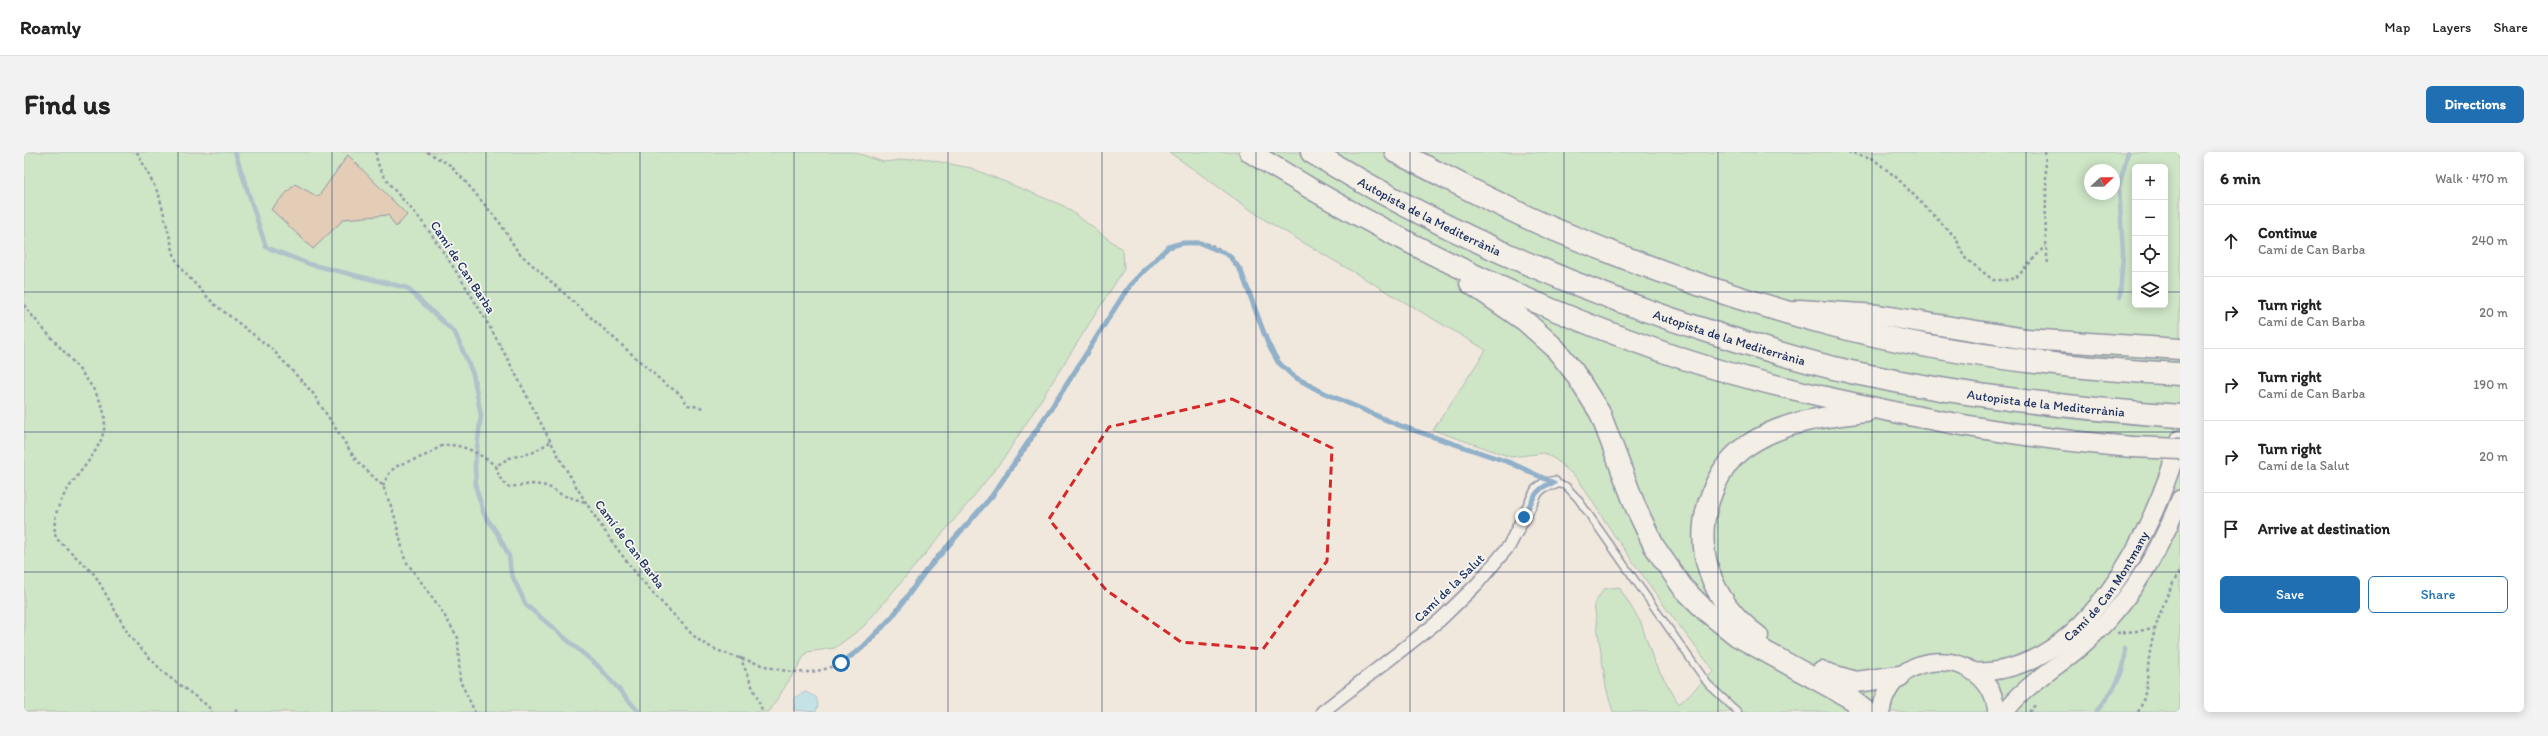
<!DOCTYPE html>
<meta charset="utf-8">
<style>
:root{--surface:#fff;--page:#f2f2f2;--text:#222;--muted:#767676;--line:#e0e0e0;--accent:#1f6fb2}
body{margin:0;font-family:Itim,sans-serif;background:var(--page);color:var(--text)}
.controls{position:absolute;right:12px;top:12px;display:grid;overflow:hidden;border-radius:6px;box-shadow:0 2px 10px #0003}
.controls button{width:36px;height:36px;display:grid;place-items:center;padding:0;border:0;border-bottom:1px solid var(--line);background:var(--surface);color:var(--text);font:20px sans-serif}
.compass{position:absolute;left:2060px;top:12px;width:36px;height:36px;border-radius:50%;background:var(--surface);box-shadow:0 2px 10px #0003;rotate:68deg}
.stop{position:absolute;width:12px;height:12px;margin:-9px;border:3px solid #1f6fb2;border-radius:50%;background:#fff}
.stop.end{background:#1f6fb2;border-color:#fff;box-shadow:0 1px 4px #0008}
.list{margin:0;padding:0;list-style:none}
h2{display:flex;justify-content:space-between;align-items:center;height:52px;margin:0;padding:0 16px;font-size:17px}
h2 small{font-size:13px;font-weight:400;color:var(--muted)}
.list li{display:grid;grid-template-columns:26px 1fr auto;gap:12px;align-items:center;box-sizing:border-box;height:72px;padding:0 16px;border-top:1px solid var(--line)}
.list b{display:block;font-size:15px;white-space:nowrap}
.list p{margin:0;font-size:13px;white-space:nowrap;color:var(--muted)}
.list em{font-size:13px;font-style:normal;color:var(--muted)}
.actions{display:flex;gap:8px;padding:12px 16px}
.actions a{flex:1;padding:9px 0;border:1px solid var(--accent);border-radius:6px;text-align:center;font-size:14px;color:var(--accent)}
.actions .main{background:var(--accent);color:#fff}
.icon{flex:none;width:22px;height:22px;fill:none;stroke:currentColor;stroke-width:2;stroke-linecap:round;stroke-linejoin:round}
.map{position:relative;flex:none;width:2156px;height:560px;overflow:hidden;border-radius:6px}
header{display:flex;align-items:center;gap:24px;box-sizing:border-box;height:56px;padding:0 20px;background:var(--surface);border-bottom:1px solid var(--line)}
header strong{font-size:19px}
nav{display:flex;gap:22px;margin-inline-start:auto;font-size:14px}
.intro{display:flex;align-items:center;justify-content:space-between;box-sizing:border-box;height:96px;padding:0 24px}
h1{margin:0;font-size:28px}
.button{padding:10px 18px;border-radius:6px;background:var(--accent);color:#fff;font-size:14px;font-weight:700}
main{display:flex;gap:24px;padding:0 24px}
aside{flex:1;background:var(--surface);border-radius:6px;box-shadow:0 2px 10px #0003}
.map>svg:first-child{display:block}
.green{fill:#a4e2aa;stroke:#608884;fill-rule:evenodd}
.water{fill:#91dcf2;stroke:#6297b7}
.lines{fill:none;stroke-linecap:round;stroke-linejoin:round}
.stream{stroke:#6297b7;stroke-width:4.5}
.building{fill:#d6ad88;stroke:#1b2f5e}
.service-casing{stroke:#1b2f5e;stroke-width:9}
.minor-casing{stroke:#1b2f5e;stroke-width:15}
.secondary-casing{stroke:#1b2f5e;stroke-width:20}
.trunk-casing{stroke:#1b2f5e;stroke-width:23}
.motorway-casing{stroke:#1b2f5e;stroke-width:25}
.path{stroke:#1b2f5e;stroke-width:2.5;stroke-dasharray:3 3;stroke-linecap:butt}
.service{stroke:#f6f6f2;stroke-width:6}
.minor{stroke:#f6f6f2;stroke-width:12}
.secondary{stroke:#f6f6f2;stroke-width:17}
.trunk{stroke:#f6f6f2;stroke-width:20}
.motorway{stroke:#f6f6f2;stroke-width:22}
.trunk-bridge-casing{stroke:#1b2f5e;stroke-width:23;stroke-linecap:butt}
.trunk-bridge{stroke:#f6f6f2;stroke-width:20}
.route{stroke:#1f6fb2;stroke-width:5}
.marked{fill:none;stroke:#d62828;stroke-width:3;stroke-dasharray:8 5;stroke-linejoin:round}
.grid{fill:none;stroke:#1b2f5e;stroke-width:1;stroke-opacity:0.55}
.labels{text-anchor:middle;dominant-baseline:central;stroke-width:3.5;stroke-linejoin:round;paint-order:stroke}
.street-label{font-size:13px;fill:#1b2f5e;stroke:#f6f6f2}
</style>
<header>
<strong>Roamly</strong>
<nav><a>Map</a><a>Layers</a><a>Share</a></nav>
</header>
<div class="intro"><h1>Find us</h1><a class="button">Directions</a></div>
<main>
<div class="map">
<svg width="2156" height="560" viewBox="0 0 2156 560">
<rect width="100%" height="100%" fill="#f0e7dd"/>
<filter id="ink" filterUnits="userSpaceOnUse"><feTurbulence type="fractalNoise" baseFrequency=".025" numOctaves="2"/><feDisplacementMap in="SourceGraphic" scale="8" xChannelSelector="R" yChannelSelector="G"/><feConvolveMatrix kernelMatrix="1 2 1 2 8 2 1 2 1" color-interpolation-filters="sRGB"/></filter>
<g filter="url(#ink)">
<path class="green" d="M0 0H830L859 10 896 6 947 16 1040 54 1099 98 1100 117 982 303 946 349 840 474 811 496 783 500 745 560H0Z
M1145 0H2156V560H1589L1582 535 1570 452 1580 437 1595 435 1617 471 1630 510 1655 552 1690 519 1644 459 1590 383 1554 327 1532 308 1520 301 1487 305 1409 278 1462 198 1241 68ZM2111 15H2141V153H2111ZM2066 18H2090V42H2066Z"/>
<path class="water" d="M781 540 792 545 794 553 792 560 770 558V546Z"/>
<g class="lines">
<path class="stream" d="M211 0 242 95 285 112 383 136 431 181 449 222 457 263 451 313 452 336 460 362 475 384 485 404 487 421 502 453 574 514 615 560
M2096 145 2099 101 2095 35 2104 0
M2072 560C2087 541 2103 521 2101 496"/>
</g>
<path class="building" d="M324 3 383 63 372 75 364 63 320 67 289 97 247 57 271 32 294 45Z"/>
<g class="lines">
<g class="service-casing">
<path id="service" d="M1530 331 1542 334 1554 347 1684 532 1714 560"/>
</g>
<g class="minor-casing">
<path id="minor" d="M1298 560 1416 468 1453 432 1485 394 1513 339 1520 333 1530 331"/>
</g>
<g class="secondary-casing">
<g id="secondary">
<path id="s1" d="M1950 520C2062 522 2130 379 2156 287"/>
<path d="M1857 560C1867 493 1965 493 1973 560"/>
<path d="M1981 560C2001 533 2029 518 2054 497 2101 457 2134 404 2156 347"/>
</g>
</g>
<g class="trunk-casing">
<path id="trunk" d="M1226 0C1357 82 1496 150 1642 201 1698 221 1756 235 1815 248 1911 270 2009 287 2108 295
M1446 131 1501 169 1530 195 1550 220 1576 261 1612 356 1630 394 1659 436 1683 460 1713 484 1824 545 1843 560
M1775 158 1854 163 2002 187 2156 197
M1734 484C1686 449 1666 393 1689 338 1696 321 1708 303 1724 293 1760 269 1799 265 1842 260
M1798 520 1832 530 1876 524"/>
</g>
<g class="motorway-casing">
<g id="motorway">
<path id="s2" d="M1288 0C1417 79 1555 139 1699 184 1741 197 1784 211 1827 220 1936 244 2046 256 2156 264"/>
<path d="M1372 0C1427 27 1482 58 1539 81 1625 117 1715 148 1805 172 1919 202 2039 216 2156 222"/>
</g>
</g>
<path class="path" d="M113 0 135 43 151 106 158 118 190 152 248 197 288 240 332 308 359 334 370 362 381 408 416 456 434 486 436 529 451 560
M352 0C352 26 384 50 399 71 440 127 475 189 506 250 545 327 591 406 653 466 661 474 669 485 678 490 694 501 717 506 735 512 768 523 796 525 827 505 859 485 877 449 900 420 922 392 949 369 970 341 1001 300 1029 255 1057 211 1075 181 1122 99 1155 92 1233 76 1223 181 1263 219 1280 234 1304 242 1324 251 1343 260 1361 269 1381 275 1425 290 1470 303 1512 322
M403 0 426 13 440 28 476 71 494 100 641 232 655 241 664 253 680 256
M1824 0 1848 6 1873 26 1932 86 1940 105 1969 128H1985L1994 124 2021 94
M2021 0C2024 37 2019 75 2024 112
M0 153C23 185 58 213 76 249 101 303 19 331 32 386L71 423 106 485 141 522 184 554 188 560
M526 290 508 301 485 306 472 314 475 325 484 335 509 332 523 334 538 343 561 350
M359 334C368 309 380 313 402 303 407 301 415 294 421 293 441 292 457 303 472 314
M2093 481 2132 477
M716 505 739 560
M212 557V560
M2005 560 2012 552
M2114 560C2125 541 2122 521 2126 500 2129 478 2143 438 2156 420"/>
<use href="#service" class="service"/>
<use href="#minor" class="minor"/>
<use href="#secondary" class="secondary"/>
<use href="#trunk" class="trunk"/>
<use href="#motorway" class="motorway"/>
<g class="trunk-bridge-casing">
<path id="trunk-bridge" d="M2108 295 2156 297"/>
</g>
<use href="#trunk-bridge" class="trunk-bridge"/>
</g>
</g>
<g class="lines" filter="url(#ink)">
<path class="route" d="M817 511 839 495 869 464 901 420 968 344 1034 246 1105 134 1144 95 1158 91H1176L1205 103 1217 119 1244 192 1254 210 1269 224 1296 239 1374 273 1487 311 1530 331C1512 334 1508 349 1500 365"/>
</g>
<path d="M0 0H2156V560H0ZM1208 247 1308 296 1303 409 1239 497 1157 490 1082 438 1025 367 1085 275Z" fill="#f0e7dd" fill-opacity=".55" fill-rule="evenodd"/>
<path class="marked" d="M1208 247 1308 296 1303 409 1239 497 1157 490 1082 438 1025 367 1085 275Z"/>
<path class="grid" d="M154 0V560M308 0V560M462 0V560M616 0V560M770 0V560M924 0V560M1078 0V560M1232 0V560M1386 0V560M1540 0V560M1694 0V560M1848 0V560M2002 0V560M0 140H2111M2141 140H2156M0 280H2156M0 420H2156"/>
<g class="labels">
<g class="street-label">
<text stroke="none"><textPath href="#s2" startOffset="134">Autopista de la Mediterrània</textPath></text>
<text transform="translate(439 115) rotate(57)">Camí de Can Barba</text>
<text stroke="none"><textPath href="#s2" startOffset="458">Autopista de la Mediterrània</textPath></text>
<text stroke="none"><textPath href="#s2" startOffset="782">Autopista de la Mediterrània</textPath></text>
<text transform="translate(606 392) rotate(53)">Camí de Can Barba</text>
<text stroke="none"><textPath href="#s1" startOffset="166">Camí de Can Montmany</textPath></text>
<text transform="translate(1425 436) rotate(-44)">Camí de la Salut</text>
</g>
</g>
</svg>
<div class="controls">
<button>+</button>
<button>−</button>
<button><svg class="icon" aria-label="locate" viewBox="0 0 24 24"><circle cx="12" cy="12" r="6"/><path d="M12 2v4M12 18v4M2 12h4M18 12h4"/></svg></button>
<button><svg class="icon" aria-label="layers" viewBox="0 0 24 24"><path d="M12 4l9 5-9 5-9-5zM3 14l9 5 9-5"/></svg></button>
</div>
<svg class="compass" viewBox="-18 -18 36 36"><path d="M0-13l5 13h-10z" fill="#e53935"/><path d="M0 13l5-13h-10z" fill="#767676"/></svg>
<div class="stop" style="left:817px;top:511px"></div>
<div class="stop end" style="left:1500px;top:365px"></div>
</div>
<aside>
<h2>6 min<small>Walk · 470 m</small></h2>
<ul class="list">
<li><svg class="icon" aria-label="ahead" viewBox="0 0 24 24"><path d="M12 20V5M6 11l6-6 6 6"/></svg><div><b>Continue</b><p>Camí de Can Barba</p></div><em>240 m</em></li>
<li><svg class="icon" aria-label="right" viewBox="0 0 24 24"><path d="M7 20v-9h11M14 6l5 5-5 5"/></svg><div><b>Turn right</b><p>Camí de Can Barba</p></div><em>20 m</em></li>
<li><svg class="icon" aria-label="right" viewBox="0 0 24 24"><path d="M7 20v-9h11M14 6l5 5-5 5"/></svg><div><b>Turn right</b><p>Camí de Can Barba</p></div><em>190 m</em></li>
<li><svg class="icon" aria-label="right" viewBox="0 0 24 24"><path d="M7 20v-9h11M14 6l5 5-5 5"/></svg><div><b>Turn right</b><p>Camí de la Salut</p></div><em>20 m</em></li>
<li><svg class="icon" aria-label="arrive" viewBox="0 0 24 24"><path d="M6 21V4h12l-3 4 3 4H6"/></svg><div><b>Arrive at destination</b></div></li>
</ul>
<div class="actions"><a class="main">Save</a><a>Share</a></div>
</aside>
</main>
